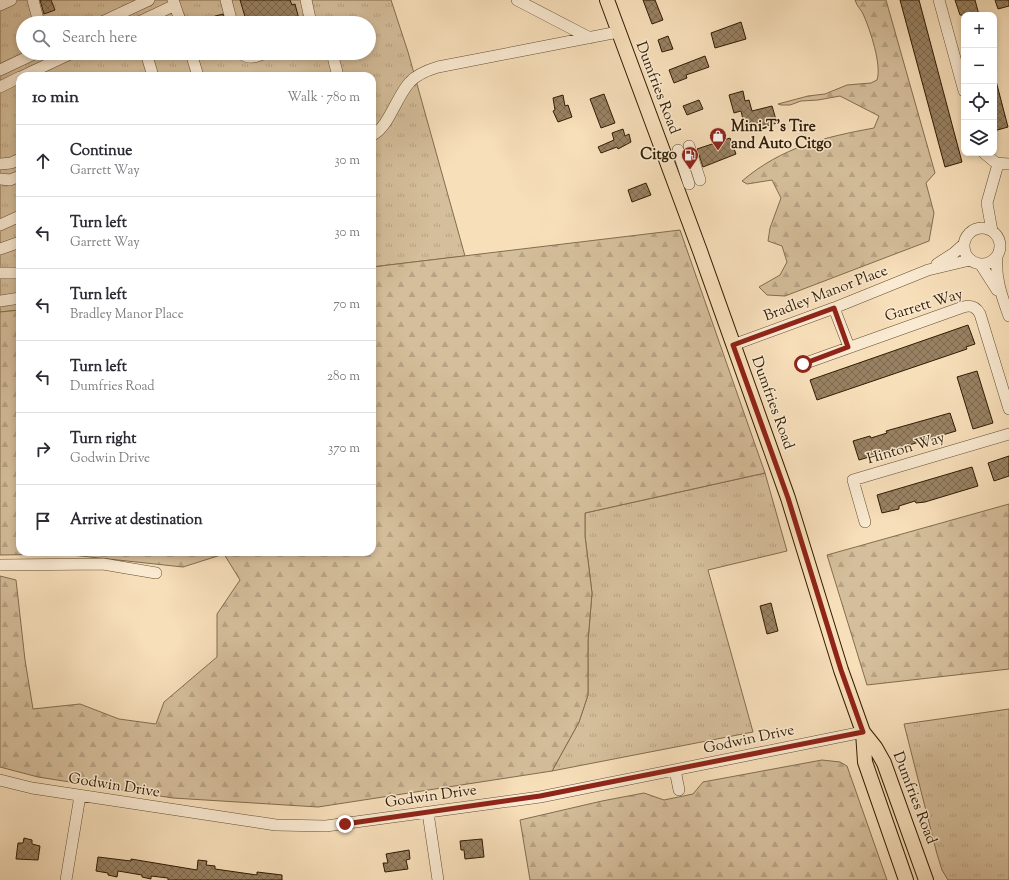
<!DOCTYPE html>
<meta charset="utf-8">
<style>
:root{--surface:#fff;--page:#f7f7f7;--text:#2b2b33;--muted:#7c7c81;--line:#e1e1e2}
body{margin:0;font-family:"Sorts Mill Goudy",serif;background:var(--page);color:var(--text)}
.controls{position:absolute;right:12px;top:12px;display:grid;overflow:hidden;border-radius:8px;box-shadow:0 2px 6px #0003}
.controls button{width:36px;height:36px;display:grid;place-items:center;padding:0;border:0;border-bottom:1px solid var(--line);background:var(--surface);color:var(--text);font:20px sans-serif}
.stop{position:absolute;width:12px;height:12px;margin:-9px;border:3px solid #8f2418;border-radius:50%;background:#fff}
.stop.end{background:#8f2418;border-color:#fff;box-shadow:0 1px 4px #0008}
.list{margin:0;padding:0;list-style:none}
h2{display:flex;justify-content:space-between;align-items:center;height:52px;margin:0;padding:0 16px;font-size:17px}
h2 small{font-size:13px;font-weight:400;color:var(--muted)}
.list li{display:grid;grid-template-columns:26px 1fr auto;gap:12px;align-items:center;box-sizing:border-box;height:72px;padding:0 16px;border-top:1px solid var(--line)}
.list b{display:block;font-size:15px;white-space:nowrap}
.list p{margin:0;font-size:13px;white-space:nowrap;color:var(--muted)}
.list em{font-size:13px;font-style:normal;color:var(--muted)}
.icon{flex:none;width:22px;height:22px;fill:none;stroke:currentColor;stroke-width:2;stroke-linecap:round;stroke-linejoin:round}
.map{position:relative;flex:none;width:1009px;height:880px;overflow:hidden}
.search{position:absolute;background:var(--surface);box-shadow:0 2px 6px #0003;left:16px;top:16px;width:360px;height:44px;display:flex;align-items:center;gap:10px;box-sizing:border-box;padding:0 14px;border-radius:22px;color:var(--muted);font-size:15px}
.panel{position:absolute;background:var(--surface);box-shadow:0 2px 6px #0003;left:16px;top:72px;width:360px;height:484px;border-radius:12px}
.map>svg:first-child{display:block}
.grass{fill:url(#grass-tufts);stroke:#836d4e;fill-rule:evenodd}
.forest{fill:url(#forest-firs);stroke:#836d4e}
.building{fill:url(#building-cross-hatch);stroke:#311c02}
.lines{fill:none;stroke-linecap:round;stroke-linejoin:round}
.minor-casing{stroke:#624d30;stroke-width:12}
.major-casing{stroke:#311c02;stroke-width:16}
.minor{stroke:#faead2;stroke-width:11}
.major{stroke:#f7dfba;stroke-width:14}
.route{stroke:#8f2418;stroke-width:5}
.labels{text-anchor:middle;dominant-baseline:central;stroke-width:3;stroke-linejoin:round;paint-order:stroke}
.street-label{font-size:15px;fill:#311c02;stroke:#faead2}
.poi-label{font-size:15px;font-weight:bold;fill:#311c02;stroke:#faead2;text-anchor:start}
</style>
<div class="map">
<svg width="1009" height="880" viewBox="0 0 1009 880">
<defs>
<pattern id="grass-tufts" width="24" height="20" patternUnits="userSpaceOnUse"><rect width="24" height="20" fill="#d5be9b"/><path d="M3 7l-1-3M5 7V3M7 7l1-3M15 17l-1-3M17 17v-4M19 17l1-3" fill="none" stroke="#b7a384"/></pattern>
<pattern id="forest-firs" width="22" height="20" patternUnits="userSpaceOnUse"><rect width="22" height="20" fill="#d5be9b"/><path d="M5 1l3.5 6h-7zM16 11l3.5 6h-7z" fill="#b7a384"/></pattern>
<pattern id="building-cross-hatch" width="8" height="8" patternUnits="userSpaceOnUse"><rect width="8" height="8" fill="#988162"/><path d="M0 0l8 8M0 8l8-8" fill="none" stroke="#7d694f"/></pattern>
</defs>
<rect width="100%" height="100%" fill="#f7dfba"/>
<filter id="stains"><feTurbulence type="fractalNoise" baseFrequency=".005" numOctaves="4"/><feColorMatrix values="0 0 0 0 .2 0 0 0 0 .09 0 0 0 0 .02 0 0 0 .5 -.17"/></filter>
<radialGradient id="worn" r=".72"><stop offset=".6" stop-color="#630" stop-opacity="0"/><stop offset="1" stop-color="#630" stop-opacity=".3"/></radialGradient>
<path class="grass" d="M0 0H391L408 52 465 256 372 267V76H20V310L0 312ZM23 23H369V53H23Z
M765 473 787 551 708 570 753 732 552 771 579 722 588 695V641L592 593 585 536V513Z
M1009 709V880H948L942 870 937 854 904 724Z"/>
<path class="forest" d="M855 0H886L935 173 926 183 934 213 929 241 785 296 767 295 759 287 780 275 787 262 782 246 768 241 770 228 781 198 772 180 747 184 742 181C782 147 825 137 874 128L879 116 840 96 818 100 801 101 790 105H781L778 104 808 96 825 94 847 85 871 83 877 80C882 65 870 30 864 16 862 10 857 7 855 0Z
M680 230 765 473 585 513V536L592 593 588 641V695L579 722 552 771 318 807 173 798 38 777 0 767V576L16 580 25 660 33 709 80 704 119 719 156 724 164 702 217 657V614L240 580 224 554 183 567 62 554 0 555V312L20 310V552H372V267Z
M1009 504V669L867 685 827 555Z
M822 760 840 762 847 766 887 880H530L520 820 602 801 644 793 664 800 693 794 703 782Z"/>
<path class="building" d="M40 0H51L55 10 44 14Z
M240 0H290L292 5 295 4 300 23H247Z
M643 0H655L663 20 652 24Z
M900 0H919L962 162 945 167Z
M955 0H975L979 15H960Z
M995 0H1009V6L998 9Z
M223 14 225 23H200V20Z
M741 22 746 39 715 48 711 33Z
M668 36 673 49 662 52 658 40Z
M705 56 709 67 686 75 687 78 674 83 669 70Z
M994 81H996L1008 127 994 131Z
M743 91 745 101 749 100 752 111 772 106 777 123 759 128V125L745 128 741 111 734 113 729 95Z
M604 94 615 123 601 128 590 99Z
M563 95 565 106 568 105 572 117 558 122 553 111 555 110 553 98Z
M699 100 703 109 687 115 683 106Z
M623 129 625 136 629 134 631 142 618 149 617 147 601 153 598 147 614 140 612 133Z
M730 138 736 154 703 167 697 149Z
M646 183 651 195 632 202 628 190Z
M968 325 975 344 966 347 967 349 817 400 810 380Z
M977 371 993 423 973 429 957 377Z
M950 413 956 431 859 460 853 441 870 436 871 438 887 433 886 431Z
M1009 456V476L994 481 988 463Z
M972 467 978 486 925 502 916 503 915 501 899 506V509L882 513 877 495Z
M771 603 778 631 767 634 760 606Z
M24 838 32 840V844L40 846 38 860 16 859 18 843H23Z
M482 839 484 857 465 859 464 850H461L460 841Z
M409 850 410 859 406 860 408 869 385 872 383 863H388L386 854Z
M98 857 131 861V859L197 870 198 860 207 861 206 865 215 866V869L257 875V872L282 875V880H168V878L151 876V879L142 877V875L118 871 117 877 108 875V873L96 871Z"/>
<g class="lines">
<g class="minor-casing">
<path id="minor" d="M33 0 39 23
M173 0 181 23
M226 0 232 23
M306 0 311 23
M517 0 590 38
M939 0 964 91
M0 5 11 0
M100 23 149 0
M137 23 175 5
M146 53 153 76
M191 53 198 76
M241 53C249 60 256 57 265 53
M332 53 338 76
M0 70 36 53
M23 76 72 53
M0 87 20 77
M372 135C388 129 397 95 410 82 417 74 428 70 438 67L618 32
M689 146 700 180
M678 150 689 184
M984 153 996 163 1009 164
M0 164 11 163 20 159
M0 179 10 180 20 176
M0 225 20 216
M964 246a18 18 0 1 1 36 0a18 18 0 1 1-36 0Z
M992 231 987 203 998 164
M0 249 20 242
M997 257C995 278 1002 297 1009 316
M937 264 954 253 964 244
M981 265 997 290
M0 273H20
M0 301 20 298
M834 308 849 347
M733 345 834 308 928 270 970 260
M803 364 963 307C971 305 976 306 980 314L1009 409
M865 522 853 480 1009 434
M0 565 103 564 156 573
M675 770 679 790
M0 780 32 788 276 825 326 826 540 797 863 732
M428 813 438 880
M66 880 80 796"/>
</g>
<g class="major-casing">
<path id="major" d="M607 0 700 251 788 498 841 670 863 732 865 762 906 880
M863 732 875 747 884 763 926 880"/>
</g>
<use href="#minor" class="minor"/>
<use href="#major" class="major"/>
</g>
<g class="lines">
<path class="route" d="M345 824 540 796 863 732 841 670 788 498 733 345 834 308 848 347 803 364"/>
</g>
<defs>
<g id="shop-pin" transform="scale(0.9)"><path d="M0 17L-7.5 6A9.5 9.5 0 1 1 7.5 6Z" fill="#8f2418" stroke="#faead2"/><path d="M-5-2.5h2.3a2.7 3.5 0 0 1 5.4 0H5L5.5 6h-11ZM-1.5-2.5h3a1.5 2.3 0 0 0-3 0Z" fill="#fff"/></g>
<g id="fuel-pin" transform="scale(0.9)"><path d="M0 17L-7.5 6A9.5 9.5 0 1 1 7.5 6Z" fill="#8f2418" stroke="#faead2"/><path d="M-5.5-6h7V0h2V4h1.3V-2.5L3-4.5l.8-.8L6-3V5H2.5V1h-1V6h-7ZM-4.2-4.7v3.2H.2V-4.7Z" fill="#fff"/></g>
</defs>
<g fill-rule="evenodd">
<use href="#shop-pin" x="718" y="136"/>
<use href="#fuel-pin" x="690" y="155"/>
</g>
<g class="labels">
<g class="street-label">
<text transform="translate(657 88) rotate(69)">Dumfries Road</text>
<text transform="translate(826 294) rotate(-21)">Bradley Manor Place</text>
<text transform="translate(924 306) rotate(-17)">Garrett Way</text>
<text transform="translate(772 403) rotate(70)">Dumfries Road</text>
<text transform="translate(906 449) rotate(-16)">Hinton Way</text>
<text transform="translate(749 740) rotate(-12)">Godwin Drive</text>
<text transform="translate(114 786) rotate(9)">Godwin Drive</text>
<text transform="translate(431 797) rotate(-8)">Godwin Drive</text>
<text transform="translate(914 798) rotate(69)">Dumfries Road</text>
</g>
<g class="poi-label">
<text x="731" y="127">Mini-T's Tire<tspan x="731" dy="17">and Auto Citgo</tspan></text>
<text x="677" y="155" text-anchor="end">Citgo</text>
</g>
</g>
<rect width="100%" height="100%" filter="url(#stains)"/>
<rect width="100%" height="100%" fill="url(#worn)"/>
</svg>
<div class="controls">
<button>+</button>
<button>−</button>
<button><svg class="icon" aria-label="locate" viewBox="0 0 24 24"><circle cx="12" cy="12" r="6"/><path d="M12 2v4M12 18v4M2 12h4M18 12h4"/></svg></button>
<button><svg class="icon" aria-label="layers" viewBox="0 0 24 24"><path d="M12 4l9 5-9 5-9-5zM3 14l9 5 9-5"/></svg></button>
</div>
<div class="stop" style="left:803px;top:364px"></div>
<div class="stop end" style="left:345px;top:824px"></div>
<div class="search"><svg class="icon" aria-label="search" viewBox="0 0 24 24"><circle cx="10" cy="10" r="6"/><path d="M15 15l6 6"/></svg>Search here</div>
<section class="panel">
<h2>10 min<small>Walk · 780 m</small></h2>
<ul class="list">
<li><svg class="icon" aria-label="ahead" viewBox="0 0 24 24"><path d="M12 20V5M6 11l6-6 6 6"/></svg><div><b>Continue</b><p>Garrett Way</p></div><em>30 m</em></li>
<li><svg class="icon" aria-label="left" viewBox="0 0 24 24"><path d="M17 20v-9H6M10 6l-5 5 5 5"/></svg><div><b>Turn left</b><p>Garrett Way</p></div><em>30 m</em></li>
<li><svg class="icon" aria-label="left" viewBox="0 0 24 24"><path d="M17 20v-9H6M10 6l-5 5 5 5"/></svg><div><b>Turn left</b><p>Bradley Manor Place</p></div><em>70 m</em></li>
<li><svg class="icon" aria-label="left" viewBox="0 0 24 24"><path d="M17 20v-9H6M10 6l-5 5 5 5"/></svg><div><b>Turn left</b><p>Dumfries Road</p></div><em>280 m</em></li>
<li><svg class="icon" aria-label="right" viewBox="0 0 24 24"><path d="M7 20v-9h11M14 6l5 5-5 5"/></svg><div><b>Turn right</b><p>Godwin Drive</p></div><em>370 m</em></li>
<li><svg class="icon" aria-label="arrive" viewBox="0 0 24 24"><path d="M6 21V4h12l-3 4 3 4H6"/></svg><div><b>Arrive at destination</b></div></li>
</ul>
</section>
</div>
